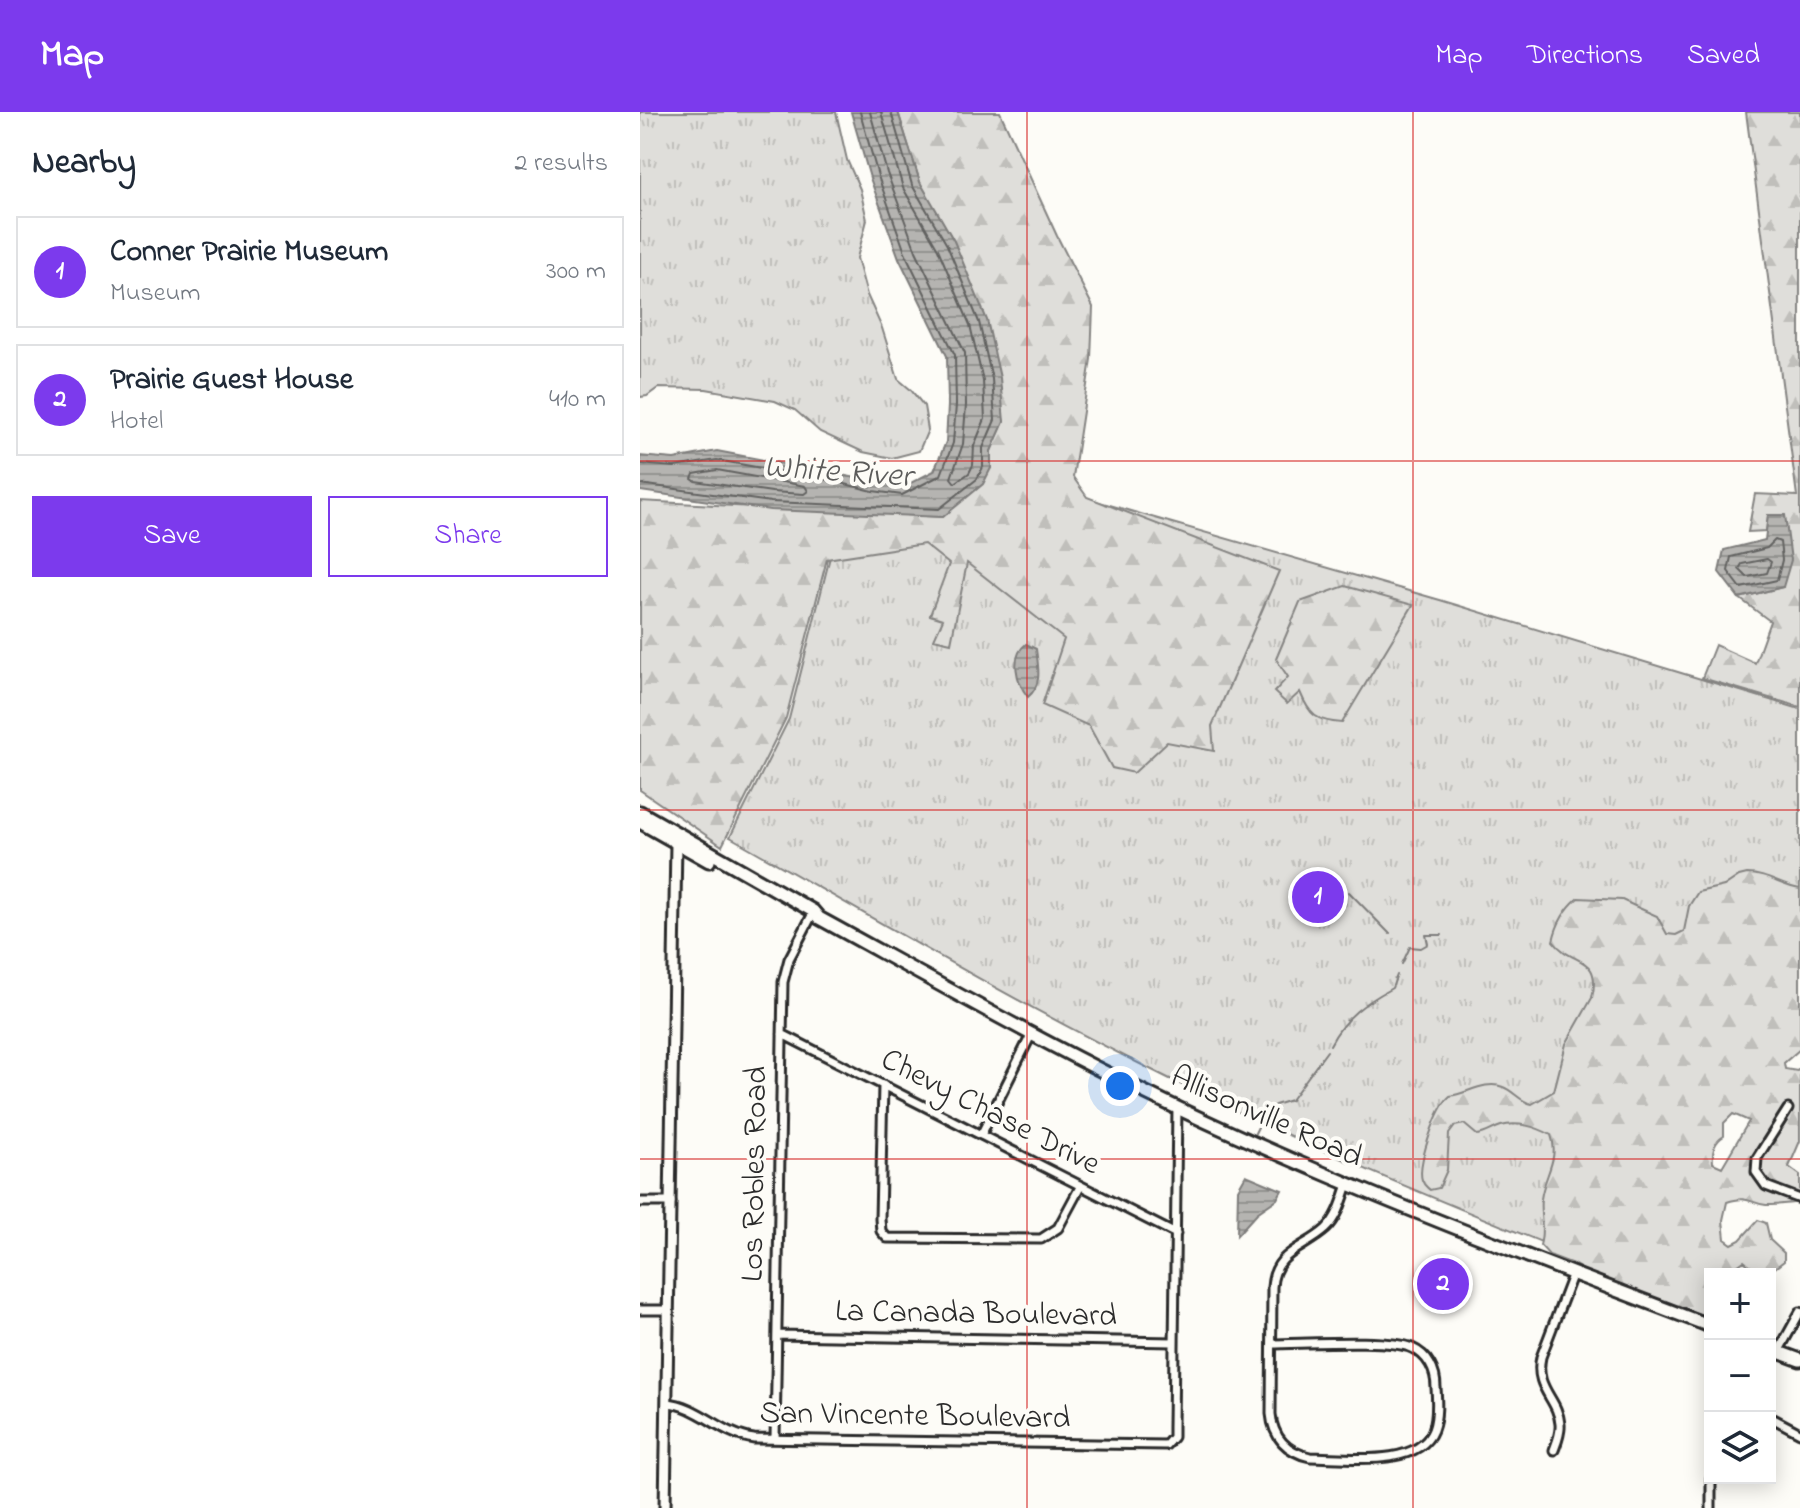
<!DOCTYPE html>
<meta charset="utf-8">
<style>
:root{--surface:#fff;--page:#f2f2f3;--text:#1f2937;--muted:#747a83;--line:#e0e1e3;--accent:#7c3aed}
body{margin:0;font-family:"Indie Flower",sans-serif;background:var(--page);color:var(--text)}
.controls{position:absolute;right:24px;bottom:24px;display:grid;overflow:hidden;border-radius:0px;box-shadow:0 4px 20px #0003}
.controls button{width:72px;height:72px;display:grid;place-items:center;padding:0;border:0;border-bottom:2px solid var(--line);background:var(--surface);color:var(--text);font:40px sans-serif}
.you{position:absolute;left:480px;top:974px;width:28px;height:28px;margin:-20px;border:6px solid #fff;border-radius:50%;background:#1a73e8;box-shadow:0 0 0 12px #1a73e833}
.badge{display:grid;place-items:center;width:52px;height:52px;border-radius:50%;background:var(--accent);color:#fff;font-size:26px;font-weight:700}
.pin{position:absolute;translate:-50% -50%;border:4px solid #fff;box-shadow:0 2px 8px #0006}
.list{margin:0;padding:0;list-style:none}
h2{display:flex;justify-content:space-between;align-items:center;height:104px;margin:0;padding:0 32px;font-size:34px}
h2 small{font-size:26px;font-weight:400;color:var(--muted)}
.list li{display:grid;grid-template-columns:52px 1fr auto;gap:24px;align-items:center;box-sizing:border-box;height:112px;margin:0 16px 16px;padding:0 16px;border:2px solid var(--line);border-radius:0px}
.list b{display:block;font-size:30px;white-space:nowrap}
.list p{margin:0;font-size:26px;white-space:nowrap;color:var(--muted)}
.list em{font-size:26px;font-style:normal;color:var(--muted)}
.actions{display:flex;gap:16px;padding:24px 32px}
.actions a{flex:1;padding:18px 0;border:2px solid var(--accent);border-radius:0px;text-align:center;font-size:28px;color:var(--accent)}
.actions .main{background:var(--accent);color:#fff}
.icon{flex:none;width:44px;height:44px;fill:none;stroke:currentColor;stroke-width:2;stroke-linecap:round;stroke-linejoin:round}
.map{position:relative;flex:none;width:1160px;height:1396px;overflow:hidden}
header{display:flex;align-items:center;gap:48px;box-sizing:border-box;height:112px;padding:0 40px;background:var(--accent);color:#fff}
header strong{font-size:38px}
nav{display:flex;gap:44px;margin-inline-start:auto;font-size:28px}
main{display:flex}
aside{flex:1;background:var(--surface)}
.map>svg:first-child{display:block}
.grass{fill:url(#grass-tufts);stroke:#858482;stroke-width:2}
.forest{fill:url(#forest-firs);stroke:#858482;stroke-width:2;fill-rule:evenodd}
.water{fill:url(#water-rules);stroke:#7e7d7b;stroke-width:2}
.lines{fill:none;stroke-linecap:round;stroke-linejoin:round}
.shore{stroke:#626261;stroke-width:2}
.stream{stroke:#7e7d7b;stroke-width:2}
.minor-casing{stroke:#2b2b2b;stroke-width:13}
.tertiary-casing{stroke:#2b2b2b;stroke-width:15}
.primary-casing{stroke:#2b2b2b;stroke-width:17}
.minor{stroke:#fdfcf7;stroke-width:7}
.tertiary{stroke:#fdfcf7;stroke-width:9}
.primary{stroke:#fdfcf7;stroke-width:11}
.grid{fill:none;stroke:#d62828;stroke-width:2;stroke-opacity:0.55}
.labels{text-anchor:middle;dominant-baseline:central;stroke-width:8;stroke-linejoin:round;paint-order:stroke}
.street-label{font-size:32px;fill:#2b2b2b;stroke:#fdfcf7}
.water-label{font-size:34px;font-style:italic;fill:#5b5b5a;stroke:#fdfcf7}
</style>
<header>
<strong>Map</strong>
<nav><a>Map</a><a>Directions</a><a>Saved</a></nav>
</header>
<main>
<aside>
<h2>Nearby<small>2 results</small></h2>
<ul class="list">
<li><span class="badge">1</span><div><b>Conner Prairie Museum</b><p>Museum</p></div><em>300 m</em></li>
<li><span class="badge">2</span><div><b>Prairie Guest House</b><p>Hotel</p></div><em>410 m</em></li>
</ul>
<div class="actions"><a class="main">Save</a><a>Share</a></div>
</aside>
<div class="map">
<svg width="1160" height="1396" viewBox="0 0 1160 1396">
<defs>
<pattern id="grass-tufts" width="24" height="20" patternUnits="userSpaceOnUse" patternTransform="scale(2)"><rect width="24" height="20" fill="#dfdeda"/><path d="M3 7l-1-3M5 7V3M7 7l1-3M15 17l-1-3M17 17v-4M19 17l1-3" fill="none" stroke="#c0bfbb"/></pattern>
<pattern id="forest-firs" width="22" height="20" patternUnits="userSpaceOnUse" patternTransform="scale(2)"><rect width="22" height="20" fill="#dfdeda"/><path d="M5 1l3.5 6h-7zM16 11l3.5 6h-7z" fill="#c0bfbb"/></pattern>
<pattern id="water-rules" width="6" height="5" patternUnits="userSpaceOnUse" patternTransform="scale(2)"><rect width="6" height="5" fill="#b5b4b1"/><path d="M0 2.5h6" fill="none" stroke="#939390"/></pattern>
</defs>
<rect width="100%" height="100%" fill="#fdfcf7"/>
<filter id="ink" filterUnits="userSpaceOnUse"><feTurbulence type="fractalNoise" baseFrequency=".0125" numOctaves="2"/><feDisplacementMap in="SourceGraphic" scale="16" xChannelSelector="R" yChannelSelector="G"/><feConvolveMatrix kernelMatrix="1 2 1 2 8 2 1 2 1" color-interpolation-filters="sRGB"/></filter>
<g filter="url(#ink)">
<path class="grass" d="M0 0H196L207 48 220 77 227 108 217 146 227 183 242 216 258 267 271 278 284 294 288 318 279 339 252 346 223 340 180 320 155 298 135 289 66 277 18 276 7 284 0 285Z
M428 381 800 488 1160 597V886L978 1161C825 1099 671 1038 524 964 376 891 233 806 90 725L149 607 195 425Z"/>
<path class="forest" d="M258 0H360L417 124 453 195 451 247 433 365 447 385 639 459 572 614 574 639 527 630 494 661 472 656 449 614 402 593 424 527 327 451 311 531 294 527 303 507 290 503 309 452 284 432 187 447 146 606 82 734 0 678V389L303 405 351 356V339L364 309 280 70Z
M1106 0H1160V595L1062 566 1075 533 1115 551 1130 509 1099 486 1143 475 1128 403 1126 419 1108 420 1115 382 1157 384Z
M705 474 773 493 702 611C676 609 670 604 660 580L647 592 634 580 648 565 636 547 660 490Z
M1107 762C1127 762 1141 774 1160 777V937L1144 951 1145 957 1157 959 1160 956V1029L1149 1055 1160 1063V1090C1153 1091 1132 1093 1126 1093 1109 1091 1108 1083 1087 1090L1083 1108 1085 1127 1092 1132 1100 1128 1118 1108 1126 1111 1130 1128 1144 1141V1149L1127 1162H1119L1104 1149 1086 1162H1070V1206L977 1172 963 1170 933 1152 909 1143 900 1133C905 1117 899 1102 901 1087 904 1063 920 1047 911 1023 897 1015 877 1009 861 1014 851 1017 847 1022 837 1023L824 1012 815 1014 809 1022 807 1058 799 1076 790 1078C786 1074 784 1074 782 1068 777 1052 797 995 810 984 828 981 846 968 863 975 874 979 880 990 892 992L914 979 926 932 952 886C962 842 933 855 913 829 917 811 924 798 938 786L982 788 999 796 1017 804 1027 822 1036 823 1044 819 1049 794 1058 780 1084 774 1099 764ZM1093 1002 1109 1009 1082 1055 1073 1051C1072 1039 1074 1030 1084 1024V1011Z"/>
<path class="water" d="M211 0H258L280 70 314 129 347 208 360 266 364 310 351 339V356L343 372 303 405 130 398 0 379V344L34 347 77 339 263 375 294 359 306 330 308 293 307 244 259 146 230 66Z
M1128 403H1145L1151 448 1143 475 1099 486 1079 460 1084 438 1125 428Z
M386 532 396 537C398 554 403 573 388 585 376 570 370 544 386 532Z
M606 1063 642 1078 637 1087 617 1101 597 1123 598 1077Z"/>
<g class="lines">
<path class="shore" d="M230 0 247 61 276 139 325 241 326 293 323 332 311 366 315 371 329 361 333 353 334 334 345 307 343 269 330 213 298 137 263 76 241 0
M0 352 34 355 77 348 193 369 233 379 262 383 301 363 313 331 316 293 315 243 266 143 238 64 220 0
M77 358 165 374 168 379 164 382 132 380 55 369 52 367 54 362Z
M0 372 131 390 299 397 337 367 343 355V336L355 308 352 267 339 210 307 133 272 73 251 0
M1135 428 1140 430 1142 448 1137 468 1101 476 1088 459 1091 445 1127 436Z
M1127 447 1131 450 1127 461 1107 465 1099 457 1102 452Z"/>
<path class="stream" d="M709 780 750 822
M762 852 770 835 781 836 788 832 786 823H802
M690 933C705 904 725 891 752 876L757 863
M615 1021 626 999 635 993 651 988 687 939"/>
<g class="minor-casing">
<path id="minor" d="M142 922 536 1122
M243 973 240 1107 241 1119 247 1126 401 1127 418 1116 440 1075
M1148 997 1117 1046 1116 1060 1126 1074 1160 1087
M341 1023 391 923
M0 1090H31
M0 1198H28
M137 1223 534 1230
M632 1232C662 1232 749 1226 772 1236 788 1243 796 1259 796 1276 797 1289 798 1305 793 1318 778 1357 704 1345 670 1345 647 1340 633 1325 631 1302L632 1175C634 1140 664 1137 686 1117 698 1106 703 1087 708 1072
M1138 1240 1160 1200
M27 1291C58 1293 82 1323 114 1327L526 1333 533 1325V1315L537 995
M1130 1305 1160 1321
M135 1327 143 870 149 847 171 805
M914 1338C917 1330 921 1321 920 1312 918 1286 894 1277 901 1245L933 1161
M1071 1396V1366"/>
</g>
<g class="tertiary-casing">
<path id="tertiary" d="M25 1396 36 731"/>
</g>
<g class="primary-casing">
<path id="primary" d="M0 700 173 799 179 806C314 880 447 956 587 1019 745 1091 908 1152 1070 1214
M0 710 69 749
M1130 1237 1160 1248"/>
</g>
<use href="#minor" class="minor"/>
<use href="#tertiary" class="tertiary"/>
<use href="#primary" class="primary"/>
</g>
</g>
<path class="grid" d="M387 0V1396M773 0V1396M0 349H1160M0 698H1160M0 1047H1160"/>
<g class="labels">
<g class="street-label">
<text transform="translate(350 1001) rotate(27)">Chevy Chase Drive</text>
<text transform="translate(626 1006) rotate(24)">Allisonville Road</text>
<text transform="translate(116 1062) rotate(-89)">Los Robles Road</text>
<text transform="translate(336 1203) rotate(1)">La Canada Boulevard</text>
<text transform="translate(275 1305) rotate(1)">San Vincente Boulevard</text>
</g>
<g class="water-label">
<text transform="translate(198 361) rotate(4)">White River</text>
</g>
</g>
</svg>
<div class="controls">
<button>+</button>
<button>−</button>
<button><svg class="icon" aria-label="layers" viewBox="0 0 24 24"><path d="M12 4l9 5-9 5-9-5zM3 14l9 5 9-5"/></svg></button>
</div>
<div class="you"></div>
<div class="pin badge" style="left:678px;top:785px">1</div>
<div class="pin badge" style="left:803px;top:1172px">2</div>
</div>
</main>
